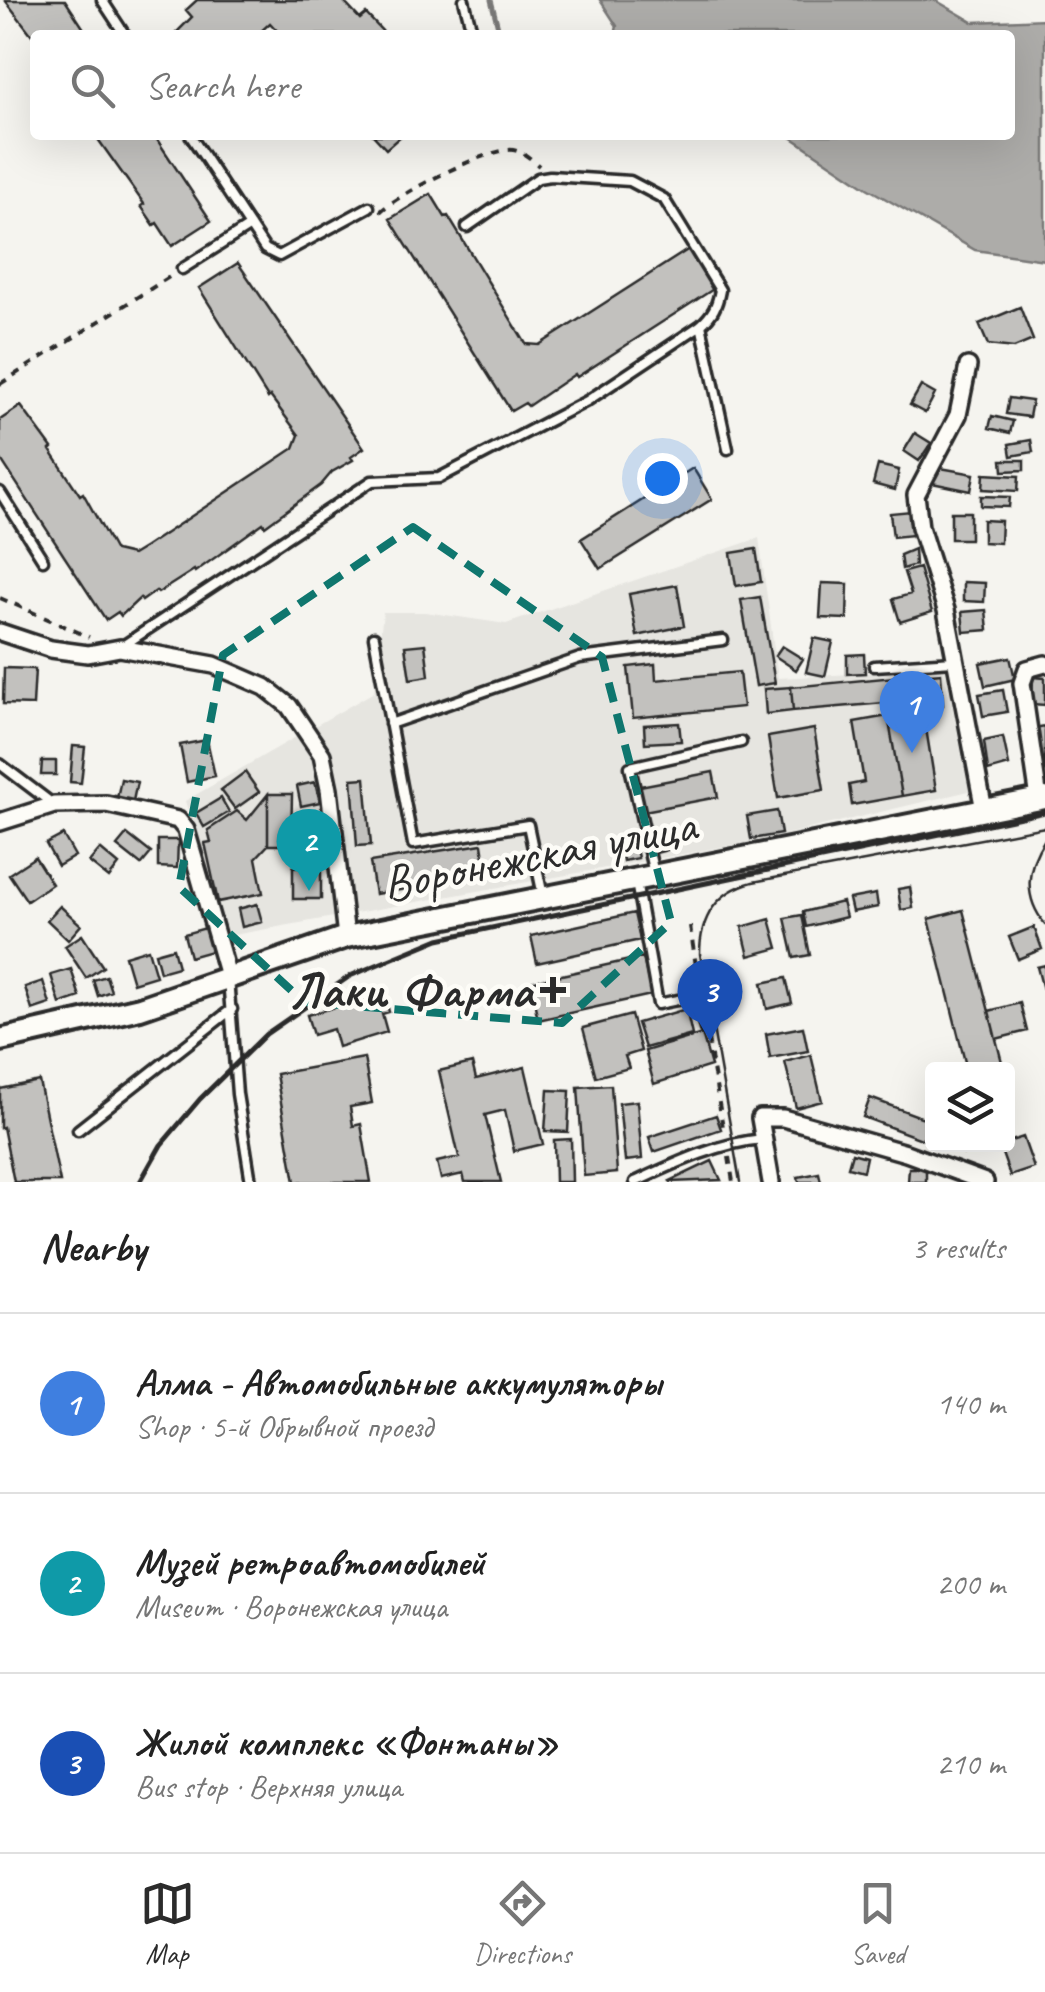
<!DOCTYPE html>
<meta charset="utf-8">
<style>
:root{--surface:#fff;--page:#f2f2f2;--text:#222;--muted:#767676;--line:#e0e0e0;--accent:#2b2b2b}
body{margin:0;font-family:Caveat,sans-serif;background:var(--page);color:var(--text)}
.controls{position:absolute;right:30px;bottom:30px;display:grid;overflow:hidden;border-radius:10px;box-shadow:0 10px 40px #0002}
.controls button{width:90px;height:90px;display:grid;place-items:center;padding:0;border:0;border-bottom:2px solid var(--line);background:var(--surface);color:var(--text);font:50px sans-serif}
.you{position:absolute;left:662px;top:478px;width:35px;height:35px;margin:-25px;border:8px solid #fff;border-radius:50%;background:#1a73e8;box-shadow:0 0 0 15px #1a73e833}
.badge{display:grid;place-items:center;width:65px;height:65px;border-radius:50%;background:var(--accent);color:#fff;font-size:32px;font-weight:700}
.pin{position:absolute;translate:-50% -82px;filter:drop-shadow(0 2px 5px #0008)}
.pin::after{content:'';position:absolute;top:52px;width:35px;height:30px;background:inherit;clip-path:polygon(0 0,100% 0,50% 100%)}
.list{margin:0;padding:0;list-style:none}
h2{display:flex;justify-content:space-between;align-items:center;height:130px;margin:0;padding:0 40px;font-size:42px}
h2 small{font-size:32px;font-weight:400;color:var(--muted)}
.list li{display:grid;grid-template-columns:65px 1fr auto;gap:30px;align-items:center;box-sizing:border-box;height:180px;padding:0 40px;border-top:2px solid var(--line)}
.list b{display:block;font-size:38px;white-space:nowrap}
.list p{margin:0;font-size:32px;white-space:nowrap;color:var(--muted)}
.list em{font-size:32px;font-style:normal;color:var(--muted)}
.icon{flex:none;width:55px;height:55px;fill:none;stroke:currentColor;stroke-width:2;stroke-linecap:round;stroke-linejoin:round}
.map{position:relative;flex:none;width:1045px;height:1182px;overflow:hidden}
.search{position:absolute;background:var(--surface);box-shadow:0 10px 40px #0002;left:30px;right:30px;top:30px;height:110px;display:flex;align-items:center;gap:25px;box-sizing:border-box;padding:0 35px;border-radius:10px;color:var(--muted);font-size:38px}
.sheet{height:670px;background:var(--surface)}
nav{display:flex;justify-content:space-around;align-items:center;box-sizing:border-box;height:140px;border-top:2px solid var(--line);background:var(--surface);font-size:28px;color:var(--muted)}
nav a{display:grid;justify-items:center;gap:5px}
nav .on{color:var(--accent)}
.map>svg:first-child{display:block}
.built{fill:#e6e5e0}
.water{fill:#adaca9;stroke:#797877;stroke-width:2.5}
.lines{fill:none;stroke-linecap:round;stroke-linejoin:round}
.stream{stroke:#797877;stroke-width:5}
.building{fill:#c2c1be;stroke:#2b2b2b;stroke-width:2.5}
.service-casing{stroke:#2b2b2b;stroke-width:15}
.minor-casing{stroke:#2b2b2b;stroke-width:22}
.tertiary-casing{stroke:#2b2b2b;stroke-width:28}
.path{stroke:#2b2b2b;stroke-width:4;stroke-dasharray:8 8;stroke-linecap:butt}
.service{stroke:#fdfcf7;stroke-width:8}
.minor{stroke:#fdfcf7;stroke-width:15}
.tertiary{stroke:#fdfcf7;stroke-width:20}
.tram{stroke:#2b2b2b;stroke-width:2.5}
.rail{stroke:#2b2b2b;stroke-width:5}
.marked{fill:none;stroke:#0f766e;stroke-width:8;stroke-dasharray:20 12;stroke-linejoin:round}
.poi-dot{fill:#2b2b2b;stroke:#fdfcf7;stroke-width:4}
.labels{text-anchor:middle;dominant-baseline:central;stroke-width:9;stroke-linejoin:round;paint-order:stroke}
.street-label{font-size:50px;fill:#2b2b2b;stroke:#fdfcf7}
.poi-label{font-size:50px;font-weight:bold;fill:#2b2b2b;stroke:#fdfcf7;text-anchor:end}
</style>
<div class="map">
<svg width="1045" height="1182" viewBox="0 0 1045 1182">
<rect width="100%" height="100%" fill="#f5f4ef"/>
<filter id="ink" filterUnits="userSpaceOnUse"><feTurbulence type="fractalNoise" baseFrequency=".01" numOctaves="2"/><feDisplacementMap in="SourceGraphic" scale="20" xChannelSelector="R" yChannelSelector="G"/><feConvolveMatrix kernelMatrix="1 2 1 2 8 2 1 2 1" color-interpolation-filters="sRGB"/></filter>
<g filter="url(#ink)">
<path class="built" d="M759 538 778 678 945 669 969 791 767 839 228 936 185 801 374 692 383 612H425L506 624Z"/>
<path class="water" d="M600 0H935L973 22 1045 19V260L975 250 867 188 788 135H1010V35H615L617 26Z"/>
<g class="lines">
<path class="stream" d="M491 0 500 35"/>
</g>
<path class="building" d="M5 0H65L88 35H35V39Z
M197 0H349L345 3 360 19 366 14 386 35H281L270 23 257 35H174L192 17 186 10Z
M95 135H154L211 221 172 246 157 223 154 225 141 206 144 204Z
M373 135H402L386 149Z
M431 194 445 217 448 216 526 344 539 345 689 249 715 288 577 377 575 374 528 406 525 403 511 411 390 219Z
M238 263 364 448 351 457 353 460 332 472 321 485 265 526 263 523 195 572 194 570 158 593 156 591 142 601 140 598 121 616 118 612 106 620 0 458V420L21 406 52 448 50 450 80 495 83 493 115 551 132 555 145 547 294 448 299 435 270 396 268 398 199 288Z
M1020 307 1033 340 1014 348 988 345 979 324Z
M921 386 935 394 925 413 910 405Z
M1009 398 1032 401 1029 417 1006 414Z
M992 416 1013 421 1010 433 989 428Z
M915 433 931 443 919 461 904 451Z
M1031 440 1033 452 1011 456 1009 444Z
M1002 460H1024V470L1003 471Z
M878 465 899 470 895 490 873 484Z
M935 467 974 474 971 491 932 483Z
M693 468 712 499 600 569 581 539Z
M984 474 1019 476 1018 491 983 489Z
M981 496 1010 497 1009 507 981 506Z
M911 511 914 535 893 537 890 513Z
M951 512H970V539H951Z
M983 520 1001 521 1000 543 983 542Z
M756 549 761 582 736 586 731 553Z
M914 549 915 565 902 569 900 555Z
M919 568 932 612 900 622 893 599 911 594 904 572Z
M963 582 985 583 984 602 963 601Z
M822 583 848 584 847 619 820 618Z
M677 585 684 626 637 636 629 594Z
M760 597 775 683 756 686 741 600Z
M986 610 988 630 964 632 962 612Z
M814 638 833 642 825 676 806 672Z
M425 644 429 676 410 679 405 646Z
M782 646 803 659 796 670 775 656Z
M864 654 865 673 847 674V655Z
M1010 657 1015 679 985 686 980 663Z
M655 664 656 680 739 672 743 707 633 718 628 667Z
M4 668 35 669 33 705 3 704Z
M941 673 943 705 923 706 920 675Z
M894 677 896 702 793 711 791 687Z
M1033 677 1045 678V705L1032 704Z
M791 687 793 711 766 714 764 689Z
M1003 690 1007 712 983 716 979 694Z
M923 710 936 790 902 796 888 716Z
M888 716 902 796 852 805 849 785 864 782 854 722Z
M679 723 681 741 645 743 644 725Z
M1045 726V772L1039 773 1034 728Z
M814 729 824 790 778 798 768 737Z
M1003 737 1009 765 988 771 984 741Z
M207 740 215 776 187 782 180 745Z
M73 746 85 747 81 783 70 782Z
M42 761H56V775H41Z
M245 772 259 792 235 809 221 790Z
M713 772 718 797 644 811 640 786Z
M365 778 371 845 357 846 352 779Z
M121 779 137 782 133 801 117 798Z
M315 782 320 802 301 806 297 786Z
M268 794V845L256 858 263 893 218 902 205 843 211 842 208 830 237 811 247 820Z
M268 794H292L291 845H268Z
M221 798 229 812 204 827 196 813Z
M777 811 781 834 751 839 747 816Z
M304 818H319L318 852H303Z
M127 834 151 853 141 865 117 846Z
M63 835 75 856 58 866 46 844Z
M664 836 667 850 656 853 653 838Z
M634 839 638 858 623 861 620 841Z
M158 840H178L177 868 158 867Z
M482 844 487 876 375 894 370 862Z
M100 849 119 865 109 878 89 862Z
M35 857 52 884 27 901 9 874Z
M321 866V899H293V867Z
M910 887 913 908 901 910 898 889Z
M876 894 878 907 852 912 849 899Z
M842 902 846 917 806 927 803 912Z
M257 904 262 922 242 927 238 909Z
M60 906 81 925 68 940 47 920Z
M963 910 996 1039 1004 1070H967L929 919Z
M634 913 640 940 537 963 531 936Z
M802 915 810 955 794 958 785 918Z
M770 919 778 948 749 956 742 927Z
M209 927 215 950 190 957 184 934Z
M1034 927 1042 949 1018 959 1009 937Z
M82 935 103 967 86 978 65 946Z
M173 948 178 967 160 972 155 953Z
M148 949 156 976 133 983 125 956Z
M643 957 651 995 538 1020 530 982Z
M1045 965V997L1037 967Z
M71 969 80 997 60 1004 51 975Z
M106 976 111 991 98 996 93 980Z
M786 978 792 1003 767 1009 762 983Z
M43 981 50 1004 32 1010 25 987Z
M384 993 389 1012 382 1014 387 1032 338 1047 333 1029 313 1035 307 1015Z
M1020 1003 1027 1031 996 1039 989 1011Z
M686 1009 692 1035 645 1048 637 1023Z
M631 1015 641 1051 625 1056 629 1068 596 1077 583 1028Z
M803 1027 808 1051 770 1058 766 1034Z
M702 1034 711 1066 654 1084 645 1051Z
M811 1055 822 1101 796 1108 785 1062Z
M364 1058 372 1103 350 1107 353 1126 361 1124 371 1182H295L276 1074Z
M472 1063 476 1079 525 1067 543 1144 514 1151 505 1110 485 1115 501 1182H465L463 1174 441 1179 437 1162 459 1157 439 1071Z
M39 1081 60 1182H14L3 1127 0 1128V1089Z
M611 1085 617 1173 584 1176 578 1087Z
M548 1090 570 1091 568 1132 545 1131Z
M870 1098 932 1121V1143L863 1117Z
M637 1101 642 1159 625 1161 619 1103Z
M716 1115 721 1129 654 1152 649 1137Z
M1023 1137 1034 1168 1010 1176 999 1145Z
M571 1139 572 1182H555L554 1140Z
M937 1144H967L963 1154Z
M852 1153 866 1157 863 1171 848 1167Z
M712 1161 721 1180 671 1182 670 1181Z
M909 1168H926V1182H908Z
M819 1173 821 1182H799L798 1177Z"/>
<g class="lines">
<g class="service-casing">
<path id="service" d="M102 0 125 35
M464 0 473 35
M190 135 265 249 279 256 369 207
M182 269 250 226
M701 325 728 449
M0 492 43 560
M374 637 413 844 528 825 543 896
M124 645 372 481 439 478 587 401 701 325C713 314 717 306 720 290L664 199 630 181 550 176 538 178 467 227
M874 666 954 661
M390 724 580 658 723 640
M0 764 54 805
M654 874 630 767 741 742
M636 882 658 1004 697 996 705 1029
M228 978 237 1094 251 1182
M78 1130 232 1009
M635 1182C676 1163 717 1143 763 1139"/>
</g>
<g class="minor-casing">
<path id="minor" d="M968 366 958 415 916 495 920 527 946 610 984 810
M0 632 51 649 88 654 120 648 214 665 265 687 289 706 322 755 329 789 346 937
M1039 799 1022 683 1027 669 1045 664
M0 822 54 805 106 804 178 820 186 830 228 976
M771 1182 760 1118H783L906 1153 985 1182"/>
</g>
<g class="tertiary-casing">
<path id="tertiary" d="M0 1040 140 1008 346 937 1045 798"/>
</g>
<path class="path" d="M380 212C398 194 489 147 513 150 524 152 531 159 539 166
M0 384 174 274
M0 598 89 637
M690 926 699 986
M708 1039 724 1133
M729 1157 733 1182"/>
<use href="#service" class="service"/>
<use href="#minor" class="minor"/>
<use href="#tertiary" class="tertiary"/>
<path class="tram" d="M1045 839C1026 867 1023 897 1045 924
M740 1182 700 954C700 917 717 891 753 882L1045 827"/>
<path class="rail" d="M140 1182 161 1145 200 1099 266 1034 350 976 439 939 1045 812"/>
</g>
</g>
<path class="marked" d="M413 527 602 657 671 922 562 1023 304 1002 179 887 223 655Z"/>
<path class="poi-dot" d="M548 975h10v10h10v10h-10v10h-10v-10h-10v-10h10z"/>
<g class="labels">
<g class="street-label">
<text transform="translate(539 854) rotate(-11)">Воронежская улица</text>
</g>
<g class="poi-label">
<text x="533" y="990">Лаки Фарма</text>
</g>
</g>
</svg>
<div class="controls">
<button><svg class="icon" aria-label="layers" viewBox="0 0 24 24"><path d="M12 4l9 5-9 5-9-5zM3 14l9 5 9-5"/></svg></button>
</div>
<div class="you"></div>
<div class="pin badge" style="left:912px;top:753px;background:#3f7fe0">1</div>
<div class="pin badge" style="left:309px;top:891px;background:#0f9aa8">2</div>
<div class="pin badge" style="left:710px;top:1041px;background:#1a4fb4">3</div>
<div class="search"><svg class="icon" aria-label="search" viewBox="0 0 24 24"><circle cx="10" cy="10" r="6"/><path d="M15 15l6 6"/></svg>Search here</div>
</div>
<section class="sheet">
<h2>Nearby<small>3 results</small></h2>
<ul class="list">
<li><span class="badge" style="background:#3f7fe0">1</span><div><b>Алма - Автомобильные аккумуляторы</b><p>Shop · 5-й Обрывной проезд</p></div><em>140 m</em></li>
<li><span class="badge" style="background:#0f9aa8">2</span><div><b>Музей ретроавтомобилей</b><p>Museum · Воронежская улица</p></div><em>200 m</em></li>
<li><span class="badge" style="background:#1a4fb4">3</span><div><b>Жилой комплекс «Фонтаны»</b><p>Bus stop · Верхняя улица</p></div><em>210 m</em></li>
</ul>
</section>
<nav>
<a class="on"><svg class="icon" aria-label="map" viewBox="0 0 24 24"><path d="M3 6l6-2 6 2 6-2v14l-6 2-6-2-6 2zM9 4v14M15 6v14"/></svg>Map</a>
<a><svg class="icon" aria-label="directions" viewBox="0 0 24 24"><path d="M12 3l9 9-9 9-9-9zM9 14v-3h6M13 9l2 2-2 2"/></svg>Directions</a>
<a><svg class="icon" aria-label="saved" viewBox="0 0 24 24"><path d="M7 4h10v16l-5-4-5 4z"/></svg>Saved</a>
</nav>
